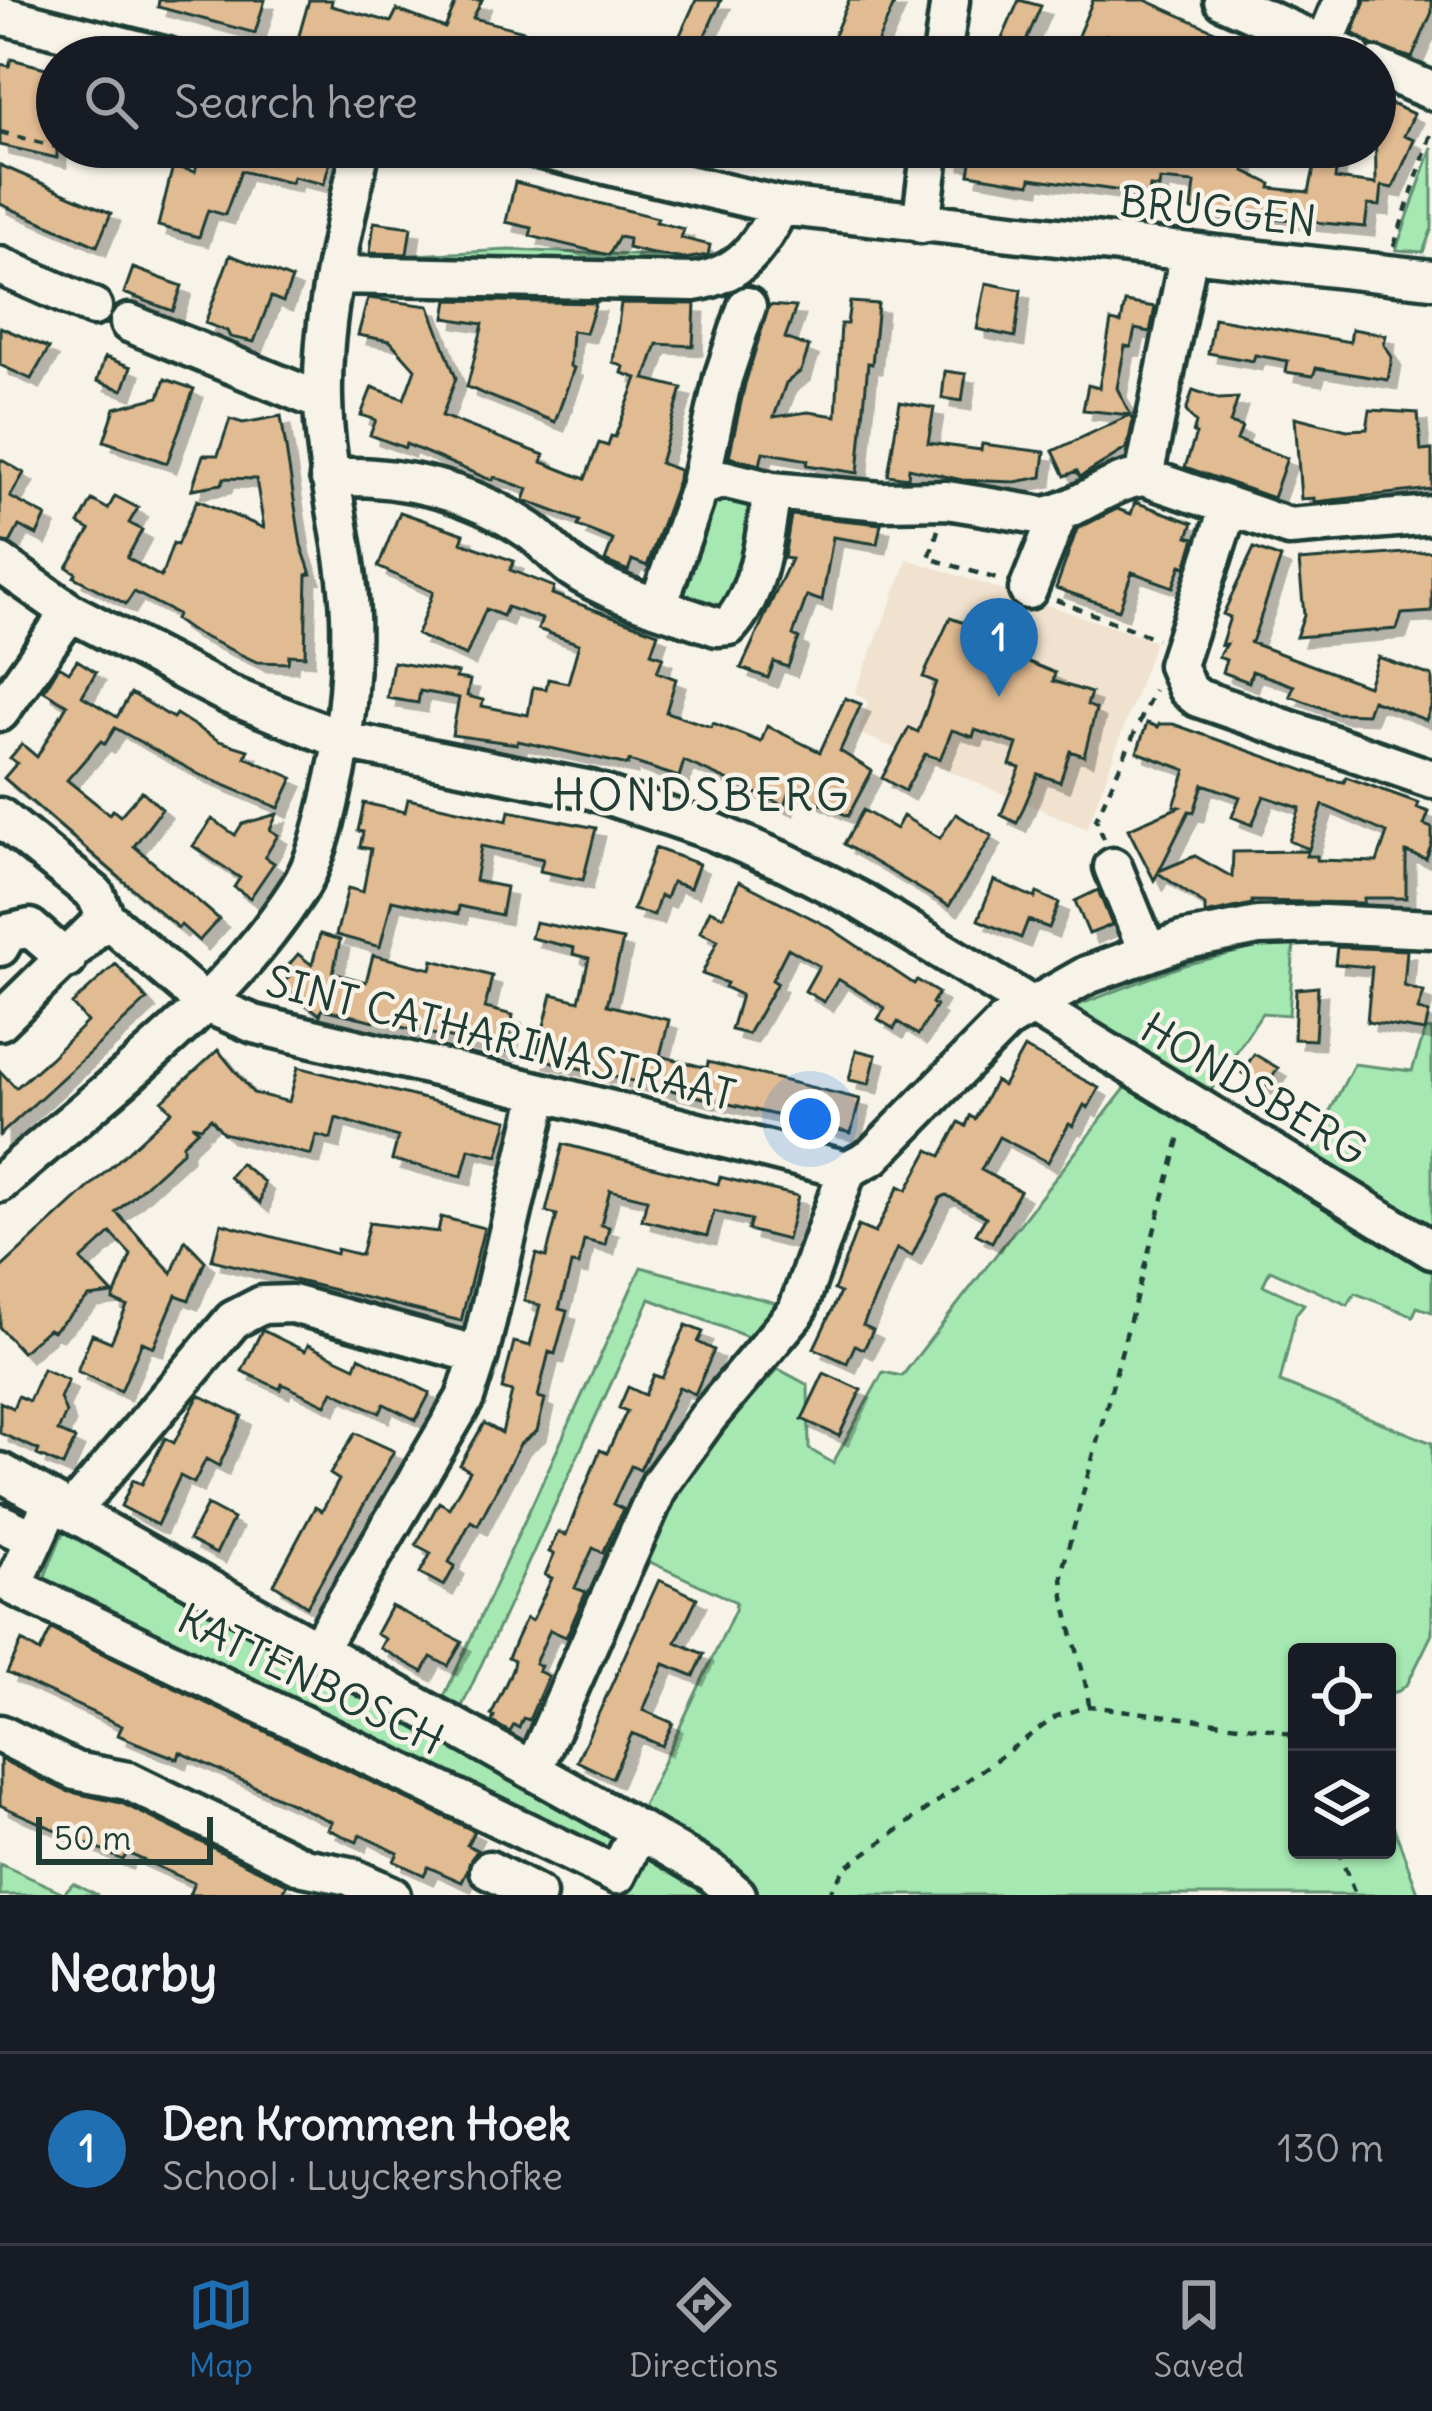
<!DOCTYPE html>
<meta charset="utf-8">
<style>
:root{--surface:#171b24;--page:#242831;--text:#f1f3f6;--muted:#9ea1a6;--line:#363941;--accent:#1f6fb2}
body{margin:0;font-family:Delius,sans-serif;background:var(--page);color:var(--text)}
.controls{position:absolute;right:36px;bottom:36px;display:grid;overflow:hidden;border-radius:12px;box-shadow:0 3px 9px #0004}
.controls button{width:108px;height:108px;display:grid;place-items:center;padding:0;border:0;border-bottom:3px solid var(--line);background:var(--surface);color:var(--text);font:60px sans-serif}
.scale{position:absolute;left:36px;bottom:30px;width:177px;box-sizing:border-box;padding-left:12px;border:6px solid #1f3d34;border-top:0;font-size:33px;line-height:42px;white-space:nowrap;color:#1f3d34;-webkit-text-stroke:9px #f7f3e8;paint-order:stroke}
.you{position:absolute;left:810px;top:1119px;width:42px;height:42px;margin:-30px;border:9px solid #fff;border-radius:50%;background:#1a73e8;box-shadow:0 0 0 18px #1a73e833}
.badge{display:grid;place-items:center;width:78px;height:78px;border-radius:50%;background:var(--accent);color:#fff;font-size:39px;font-weight:700}
.pin{position:absolute;translate:-50% -99px;filter:drop-shadow(0 3px 6px #0008)}
.pin::after{content:'';position:absolute;top:63px;width:42px;height:36px;background:inherit;clip-path:polygon(0 0,100% 0,50% 100%)}
.list{margin:0;padding:0;list-style:none}
h2{display:flex;justify-content:space-between;align-items:center;height:156px;margin:0;padding:0 48px;font-size:51px}
h2 small{font-size:39px;font-weight:400;color:var(--muted)}
.list li{display:grid;grid-template-columns:78px 1fr auto;gap:36px;align-items:center;box-sizing:border-box;height:192px;padding:0 48px;border-top:3px solid var(--line)}
.list b{display:block;font-size:45px;white-space:nowrap}
.list p{margin:0;font-size:39px;white-space:nowrap;color:var(--muted)}
.list em{font-size:39px;font-style:normal;color:var(--muted)}
.icon{flex:none;width:66px;height:66px;fill:none;stroke:currentColor;stroke-width:2;stroke-linecap:round;stroke-linejoin:round}
.map{position:relative;flex:none;width:1432px;height:1895px;overflow:hidden}
.search{position:absolute;background:var(--surface);box-shadow:0 3px 9px #0004;left:36px;right:36px;top:36px;height:132px;display:flex;align-items:center;gap:30px;box-sizing:border-box;padding:0 42px;border-radius:66px;color:var(--muted);font-size:45px}
.sheet{height:348px;background:var(--surface)}
nav{display:flex;justify-content:space-around;align-items:center;box-sizing:border-box;height:168px;border-top:3px solid var(--line);background:var(--surface);font-size:33px;color:var(--muted)}
nav a{display:grid;justify-items:center;gap:6px}
nav .on{color:var(--accent)}
.map>svg:first-child{display:block}
.built{fill:#f0e2ce}
.green{fill:#a6e8b2;stroke:#629273;stroke-width:3}
.building{fill:#e1bb92;stroke:#1f3d34;stroke-width:3;fill-rule:evenodd;filter:url(#shadow)}
.lines{fill:none;stroke-linecap:round;stroke-linejoin:round}
.minor-casing{stroke:#1f3d34;stroke-width:45}
.path{stroke:#1f3d34;stroke-width:4.5;stroke-dasharray:9 9;stroke-linecap:butt}
.minor{stroke:#f7f3e8;stroke-width:36}
.labels{text-anchor:middle;dominant-baseline:central;stroke-width:9;stroke-linejoin:round;paint-order:stroke}
.street-label{font-size:42px;fill:#1f3d34;stroke:#f7f3e8}
.neighbourhood-label{font-size:45px;letter-spacing:3px;fill:#1f3d34;stroke:#f7f3e8}
</style>
<div class="map">
<svg width="1432" height="1895" viewBox="0 0 1432 1895">
<defs>
<filter id="shadow"><feDropShadow dx="9" dy="9" stdDeviation="0" flood-color="#0004"/></filter>
</defs>
<rect width="100%" height="100%" fill="#f7f3e8"/>
<filter id="ink" filterUnits="userSpaceOnUse"><feTurbulence type="fractalNoise" baseFrequency=".00833" numOctaves="2"/><feDisplacementMap in="SourceGraphic" scale="24" xChannelSelector="R" yChannelSelector="G"/><feConvolveMatrix kernelMatrix="1 2 1 2 8 2 1 2 1" color-interpolation-filters="sRGB"/></filter>
<g filter="url(#ink)">
<path class="built" d="M908 559 1155 641 1087 829 858 733 868 701 855 693Z"/>
<path class="green" d="M1432 147V228L1423 252 1396 250Z
M509 250 679 257 688 275 368 265 349 253 396 256Z
M738 493 757 507 732 613 686 603 681 584 708 506 716 497Z
M1278 942H1294L1289 1015 1262 1013 1206 1098 1065 1010 1184 965Z
M1426 1029 1432 1030V1236L1306 1158 1354 1064 1412 1071Z
M1130 1082 1432 1268V1312L1417 1307 1413 1316 1355 1293 1348 1305 1270 1270 1263 1285 1304 1304 1296 1314 1280 1382 1432 1443V1634L1408 1683 1399 1691 1387 1694V1652H1297V1850H1387V1809L1419 1895H750L639 1814 735 1610 736 1602 646 1560C661 1529 672 1496 691 1467 714 1430 750 1401 778 1369L808 1385 809 1449 833 1463 883 1372 902 1376Z
M641 1267 791 1307 771 1346 650 1299 459 1713 441 1703Z
M67 1523 617 1831 607 1852 45 1584 44 1578Z
M644 1846 717 1895H622Z
M0 1864 64 1893 73 1883 98 1895H0Z"/>
<path class="building" d="M159 0H265L255 33 158 7Z
M309 0H332L331 6 391 22 397 10 445 28 457 0H482L473 18 524 31 513 57H367L298 39Z
M696 0H721L695 57H670Z
M849 0H896L871 57H825Z
M1019 0 1041 6 1019 57H994Z
M1093 0H1145L1273 57H1157L1107 35 1106 57H1069Z
M1365 0H1432V12L1412 58 1372 45 1353 33Z
M11 59 57 71V158L0 145V64L9 66Z
M1375 97 1414 114 1404 136 1414 140 1393 188 1382 186 1380 206 1368 205 1365 227 1192 210 1195 183 1160 180 1159 188 1150 187 1149 195 1031 178 1030 184 969 174 971 163 952 160 953 147H1133L1182 154 1184 147H1247L1245 171 1271 184 1270 188 1309 192 1316 159 1337 161 1335 179 1376 184Z
M201 147H334L324 184 293 177 291 183 241 171 225 215 208 210 199 237 158 226 173 166 195 172Z
M0 165 111 213 97 246 0 204Z
M515 182 658 218 656 222 684 229 681 238 710 245 708 255 684 259 648 253 628 248 629 239 619 237 609 255 530 236 532 228 506 222Z
M374 222 411 227 407 254 370 253Z
M230 255 292 279 283 302 271 297 254 342 230 337 227 331 205 323Z
M133 268 182 286 173 311 124 293Z
M986 283 1021 290 1015 337 977 329Z
M368 298 429 306 456 378 442 416 544 455 542 462 585 479 599 443 608 446 611 436 615 437 637 378 622 373 624 367 613 362 621 303 695 304 693 346 657 344 645 379 682 388 660 463 679 470 678 480 647 566 632 560 628 571 605 561 613 540 578 526 580 521 524 500 528 489 494 477 493 480 486 478 406 444 405 448 370 435 376 420 361 415 372 387 404 399 415 369 390 341 358 335Z
M448 300 596 303 586 333 572 331 570 366 574 368 555 422 467 387 483 324 445 318Z
M850 302 878 304 872 364 868 363 858 473 807 465 808 460 763 452 760 465 729 457 745 384 769 305 796 307 785 338 809 347 801 371 786 383 774 417 808 412 836 416 841 324H847Z
M1125 302 1155 307 1150 332 1135 329 1131 347 1125 346 1117 388 1133 420 1127 448 1080 477 1077 471 1065 476 1053 451 1130 415 1083 410 1088 385 1099 388 1111 321 1121 323Z
M1214 318 1350 342 1352 329 1386 335 1384 345 1392 357 1388 380 1316 368 1313 376 1286 372 1288 361 1255 355 1253 361 1208 353Z
M0 327 49 348 31 379 0 365Z
M105 357 131 367 123 390 97 381Z
M945 371 966 374 962 401 942 398Z
M165 379 194 389 167 463 104 441 115 408 159 397Z
M1193 390 1219 399 1238 398 1230 423 1242 427 1237 440 1287 458 1273 498 1185 467 1196 434 1193 433 1196 423 1186 411Z
M900 402 934 408 928 443 981 450 982 444 1045 452 1042 477 1015 482 962 480 909 468 908 478 888 475Z
M1370 410 1418 413 1421 451 1432 450V489L1314 502V498L1301 499 1295 417 1347 430 1367 429Z
M281 416 301 545 311 574 307 575 305 656 289 655 288 663 257 662 189 630 175 620 177 614 134 592 126 604 74 577 76 573 67 567 90 530 79 524 92 500 108 509 115 496 138 508 129 523 142 530 127 558 161 577 173 543 177 545 197 500 264 528 256 479 224 478 222 484 192 489 203 455H218L230 419 243 423Z
M0 459 24 473 10 497 46 516 37 535 19 526 10 543 0 541Z
M1135 502 1193 523 1188 536 1195 538 1186 567 1181 565 1173 587 1132 572 1119 610 1056 588 1077 529 1117 509 1131 514Z
M400 512 464 534 461 542 514 561 510 570 554 587 552 594 658 633 651 653 663 657 657 672 676 679 666 712 711 727 713 723 761 742 767 726 820 752 845 698 861 704 840 751 872 771 848 816 791 789 785 806 684 761 679 777 629 761 628 765 518 741 517 744 452 735 459 698 420 691 418 703 387 698 393 662 458 673 456 678 470 680 467 696 483 700 482 706 528 715 533 687 546 689 548 679 568 683 579 644 538 629 542 619 507 607 503 616 486 609 466 656 417 635 433 592 378 567Z
M791 515 881 524 877 544 833 537 822 601 807 596 793 635 799 638 788 667 774 662 768 678 741 668 791 559 784 558Z
M1254 548 1281 558 1252 642H1249L1368 686 1378 657 1432 676V704L1426 720 1372 700 1367 714 1336 713 1290 696 1294 686 1252 671 1249 682 1222 672 1226 660 1218 657 1226 644 1221 645 1230 617 1223 614Z
M1432 551V612L1402 614 1397 629 1296 637 1304 615 1299 561Z
M950 618 987 631 983 643 1055 673 1053 681 1091 693 1087 705 1096 709 1084 756 1070 751 1060 782 1038 774 1017 823 1001 815 1020 768 1010 765 1017 744 975 730 973 737 952 730 940 759 925 754 905 791 882 778 909 728 918 732 936 682 923 677Z
M77 660 96 672 82 696 117 717 131 693 173 718 176 714 219 741 248 750 245 757 293 778 279 808 200 775 115 728 105 744 101 741 67 780 109 814 113 810 120 816 142 791 162 809 134 846 219 919 199 941 181 925 178 928 4 778 17 763 10 758 22 744 37 757 67 705 44 691 59 666 69 672Z
M1147 723 1158 727 1159 724H1173L1331 780 1344 782 1346 777 1419 803 1417 808 1429 812 1424 825 1432 828V843L1426 859 1406 852V898H1364V903L1252 901V904L1205 914V905L1158 873 1154 880 1128 829 1179 807 1174 806 1186 770 1137 752ZM1203 784 1240 797 1232 817 1252 825 1264 796 1300 808 1289 841 1309 849 1323 805 1387 833 1377 862 1317 860V856H1306L1308 851 1233 852 1232 877 1195 856 1159 871 1189 811 1194 812Z
M408 799 507 821 509 811 596 828 583 880 540 871 543 859 481 846 475 881 506 887 501 915 459 906 458 914 392 900 380 947 336 935 348 888 363 892 371 849 360 847 363 832 358 831 364 803 405 812Z
M863 810 896 829 903 816 940 838 956 814 992 836 949 906 844 844Z
M277 814 270 830 278 835 265 857 274 863 250 898 234 887 240 878 193 846 212 819 235 835 242 824Z
M655 848 699 864 690 888 672 882 666 898 660 896 654 915 633 910Z
M994 880 1035 898 1037 893 1059 903 1049 928 1028 920 1021 938 978 920Z
M739 881 829 927 914 984 917 980 938 993 932 1003 936 1006 918 1035 898 1022 894 1029 878 1019 885 1008 838 979 824 1002 805 991 819 966 788 948 772 980 777 983 748 1034 731 1030 741 995 725 987 727 983 702 974 718 940 700 932 710 910 723 916Z
M1098 890 1112 925 1089 934 1075 901Z
M535 922 623 940 607 1005 669 1020 660 1056 707 1068 708 1062 860 1099 851 1133 536 1058 552 994 579 1001 589 958 573 954 574 948 531 938Z
M320 934 340 940 333 973 366 982 373 955 431 969 433 960 492 976 485 1008 513 1015 507 1051 322 1009 320 1015 282 985 292 973 286 968 298 954 312 965Z
M1337 947 1407 950 1404 986 1424 992 1418 1010 1429 1013 1425 1031 1367 1022 1372 967 1335 964Z
M116 964 147 1000 0 1135V1071L16 1088 49 1059 87 1022 72 1004Z
M1318 987 1315 1040 1294 1039 1296 989Z
M1024 1048 1099 1088 1088 1108 1084 1105 1073 1126 1069 1124 1048 1162 999 1137 981 1170 1020 1191 992 1242 976 1234 986 1217 946 1195 940 1198 912 1256 897 1248 863 1325 873 1330 864 1349 855 1345 847 1363 814 1348 840 1293 834 1290 858 1226 875 1233 899 1186 907 1190 929 1150 941 1156 959 1122 966 1126 970 1116 975 1119 995 1081 1003 1086Z
M218 1050 253 1093 289 1102 298 1067 508 1120 498 1156 469 1149 462 1176 392 1160 398 1137 336 1118 331 1139 316 1135 311 1155 223 1133 211 1118 201 1127 192 1125 198 1130 183 1144V1151L116 1212 172 1273 185 1240 205 1261 189 1300 176 1295 154 1347 142 1342 121 1391 77 1371 92 1334 111 1342 127 1306 113 1300 131 1255 111 1233 81 1260 113 1294 89 1297 53 1331 48 1329 22 1352 0 1328V1269L172 1111 162 1101Z
M856 1050 876 1055 869 1084 849 1080Z
M1254 1054 1278 1068 1266 1087 1242 1073Z
M563 1144 718 1184 720 1177 798 1196 787 1240 748 1230 751 1220 714 1211 707 1236 642 1220 647 1199 610 1190 601 1225 609 1227 605 1245 584 1240 579 1265 571 1264 569 1273 559 1309 567 1311 555 1354 549 1352 538 1397 545 1399 537 1431 520 1444 478 1525 471 1521 449 1562 455 1566 444 1586 420 1573 431 1553 416 1545 439 1502 449 1508 470 1471 460 1465 484 1423 502 1433 512 1392 502 1389 514 1342 530 1346 540 1305 524 1301 536 1254 546 1257 557 1215 546 1212Z
M240 1163 264 1182 260 1203 229 1177Z
M441 1217 484 1228 461 1321 212 1260 221 1223 336 1254 337 1249 361 1255 369 1223 438 1232Z
M686 1325 703 1332 698 1342 714 1350 695 1394 679 1387 640 1470 631 1466 613 1504 623 1509 603 1553 593 1548 575 1588 586 1592 566 1637 550 1630 535 1663 541 1666 538 1671 548 1676 529 1720 523 1718 519 1728 514 1725 510 1732 492 1722 494 1716 491 1715 512 1670 514 1661 508 1658 517 1637 526 1618 532 1621 552 1578 545 1575 554 1554 549 1552 558 1532 566 1535 600 1450 607 1453 627 1411 619 1408 628 1387 645 1395 654 1375 662 1378Z
M262 1330 305 1351 308 1345 355 1367 359 1357 430 1393 416 1420 384 1404 380 1413 333 1391 326 1405 282 1384 280 1389 242 1371Z
M43 1369 68 1380 60 1398 66 1413 58 1431 75 1439 63 1466 37 1455 39 1450 0 1433V1402L13 1408 18 1396 29 1401Z
M824 1373 861 1390 839 1436 802 1419Z
M199 1395 242 1416 219 1466 206 1459 194 1483 180 1476 157 1525 121 1506 133 1480 142 1484 165 1438 174 1443Z
M355 1433 394 1451 307 1606 274 1584 315 1507 322 1511 339 1480 330 1474Z
M207 1505 233 1519 216 1554 189 1540Z
M659 1580 697 1598 676 1642 704 1654 694 1676 664 1664 643 1710 673 1723 662 1746 632 1733 612 1778 577 1761Z
M391 1606 462 1642 448 1666 431 1657 423 1672 380 1648 385 1639 376 1634Z
M51 1629 474 1831 467 1845 477 1850 462 1882 428 1867 424 1875 413 1870 394 1861 398 1853 360 1835 357 1842 328 1829 332 1822 180 1752 178 1759 137 1743 118 1735 122 1726 7 1673 22 1641 40 1652Z
M0 1759 66 1791 121 1803 287 1884 282 1895H189L194 1883 127 1853 123 1860 0 1805Z"/>
<g class="lines">
<g class="minor-casing">
<path id="minor" d="M1223 0 1352 57
M0 15 168 57
M1324 45 1343 0
M942 57 950 0
M1375 67 1432 91
M529 147 780 206 1432 279
M921 224 931 147
M0 266 93 307
M335 275 694 282C741 275 760 247 780 206
M129 323 323 402
M329 477C401 474 471 491 530 531 545 542 557 557 572 568 610 595 673 611 717 627L729 626C760 593 765 535 772 491L881 501 947 500 1044 516C1080 510 1107 481 1144 477L1289 527 1432 515
M1144 477 1189 253
M699 488 723 479 772 491
M1229 506 1177 665 1187 689 1198 698 1432 779
M0 563 70 612 227 694 344 741 591 790 712 831 787 863 859 900 1432 1250
M1028 590 1059 513
M658 606 699 488 723 378 747 306
M0 712 70 612
M0 817 95 894 106 918 205 1003 254 1024 541 1092 847 1170
M1113 867 1148 953
M0 947 8 933 30 928 67 960
M0 1021 106 918
M0 1183C103 1092 223 1007 298 890 315 864 324 827 331 796 345 738 352 676 350 615 347 543 324 472 323 398 321 313 344 230 361 147
M0 1472 639 1830 712 1873 737 1895
M73 1510 233 1320 262 1305 292 1304 479 1355
M0 1523 35 1539 44 1519
M35 1539 13 1586 617 1875 639 1830
M318 1649 465 1398 479 1355 541 1092
M0 1734 75 1771 128 1781 304 1867 349 1876 391 1895
M533 1770 660 1484 708 1417 797 1311 847 1170 873 1156 1006 1021 1087 975 1182 941 1258 926 1323 924 1432 929
M489 1870 537 1895"/>
</g>
<path class="path" d="M0 132 57 147
M58 147 122 164
M1394 246 1432 131
M938 530 929 558 1000 580
M1056 600 1157 639
M1104 839 1096 819 1154 690
M1089 1706C1084 1659 1062 1618 1062 1571L1181 1132
M1338 1850 1355 1895
M828 1895 845 1868 1057 1716 1089 1706 1270 1729 1288 1734 1297 1748"/>
<use href="#minor" class="minor"/>
</g>
</g>
<g class="labels">
<g class="street-label">
<text transform="translate(1218 211) rotate(6)">BRUGGEN</text>
<text transform="translate(501 1038) rotate(14)">SINT CATHARINASTRAAT</text>
<text transform="translate(1254 1089) rotate(31)">HONDSBERG</text>
<text transform="translate(311 1679) rotate(26)">KATTENBOSCH</text>
</g>
<g class="neighbourhood-label">
<text x="702" y="795">HONDSBERG</text>
</g>
</g>
</svg>
<div class="controls">
<button><svg class="icon" aria-label="locate" viewBox="0 0 24 24"><circle cx="12" cy="12" r="6"/><path d="M12 2v4M12 18v4M2 12h4M18 12h4"/></svg></button>
<button><svg class="icon" aria-label="layers" viewBox="0 0 24 24"><path d="M12 4l9 5-9 5-9-5zM3 14l9 5 9-5"/></svg></button>
</div>
<div class="scale">50 m</div>
<div class="you"></div>
<div class="pin badge" style="left:999px;top:697px">1</div>
<div class="search"><svg class="icon" aria-label="search" viewBox="0 0 24 24"><circle cx="10" cy="10" r="6"/><path d="M15 15l6 6"/></svg>Search here</div>
</div>
<section class="sheet">
<h2>Nearby<small></small></h2>
<ul class="list">
<li><span class="badge">1</span><div><b>Den Krommen Hoek</b><p>School · Luyckershofke</p></div><em>130 m</em></li>
</ul>
</section>
<nav>
<a class="on"><svg class="icon" aria-label="map" viewBox="0 0 24 24"><path d="M3 6l6-2 6 2 6-2v14l-6 2-6-2-6 2zM9 4v14M15 6v14"/></svg>Map</a>
<a><svg class="icon" aria-label="directions" viewBox="0 0 24 24"><path d="M12 3l9 9-9 9-9-9zM9 14v-3h6M13 9l2 2-2 2"/></svg>Directions</a>
<a><svg class="icon" aria-label="saved" viewBox="0 0 24 24"><path d="M7 4h10v16l-5-4-5 4z"/></svg>Saved</a>
</nav>
